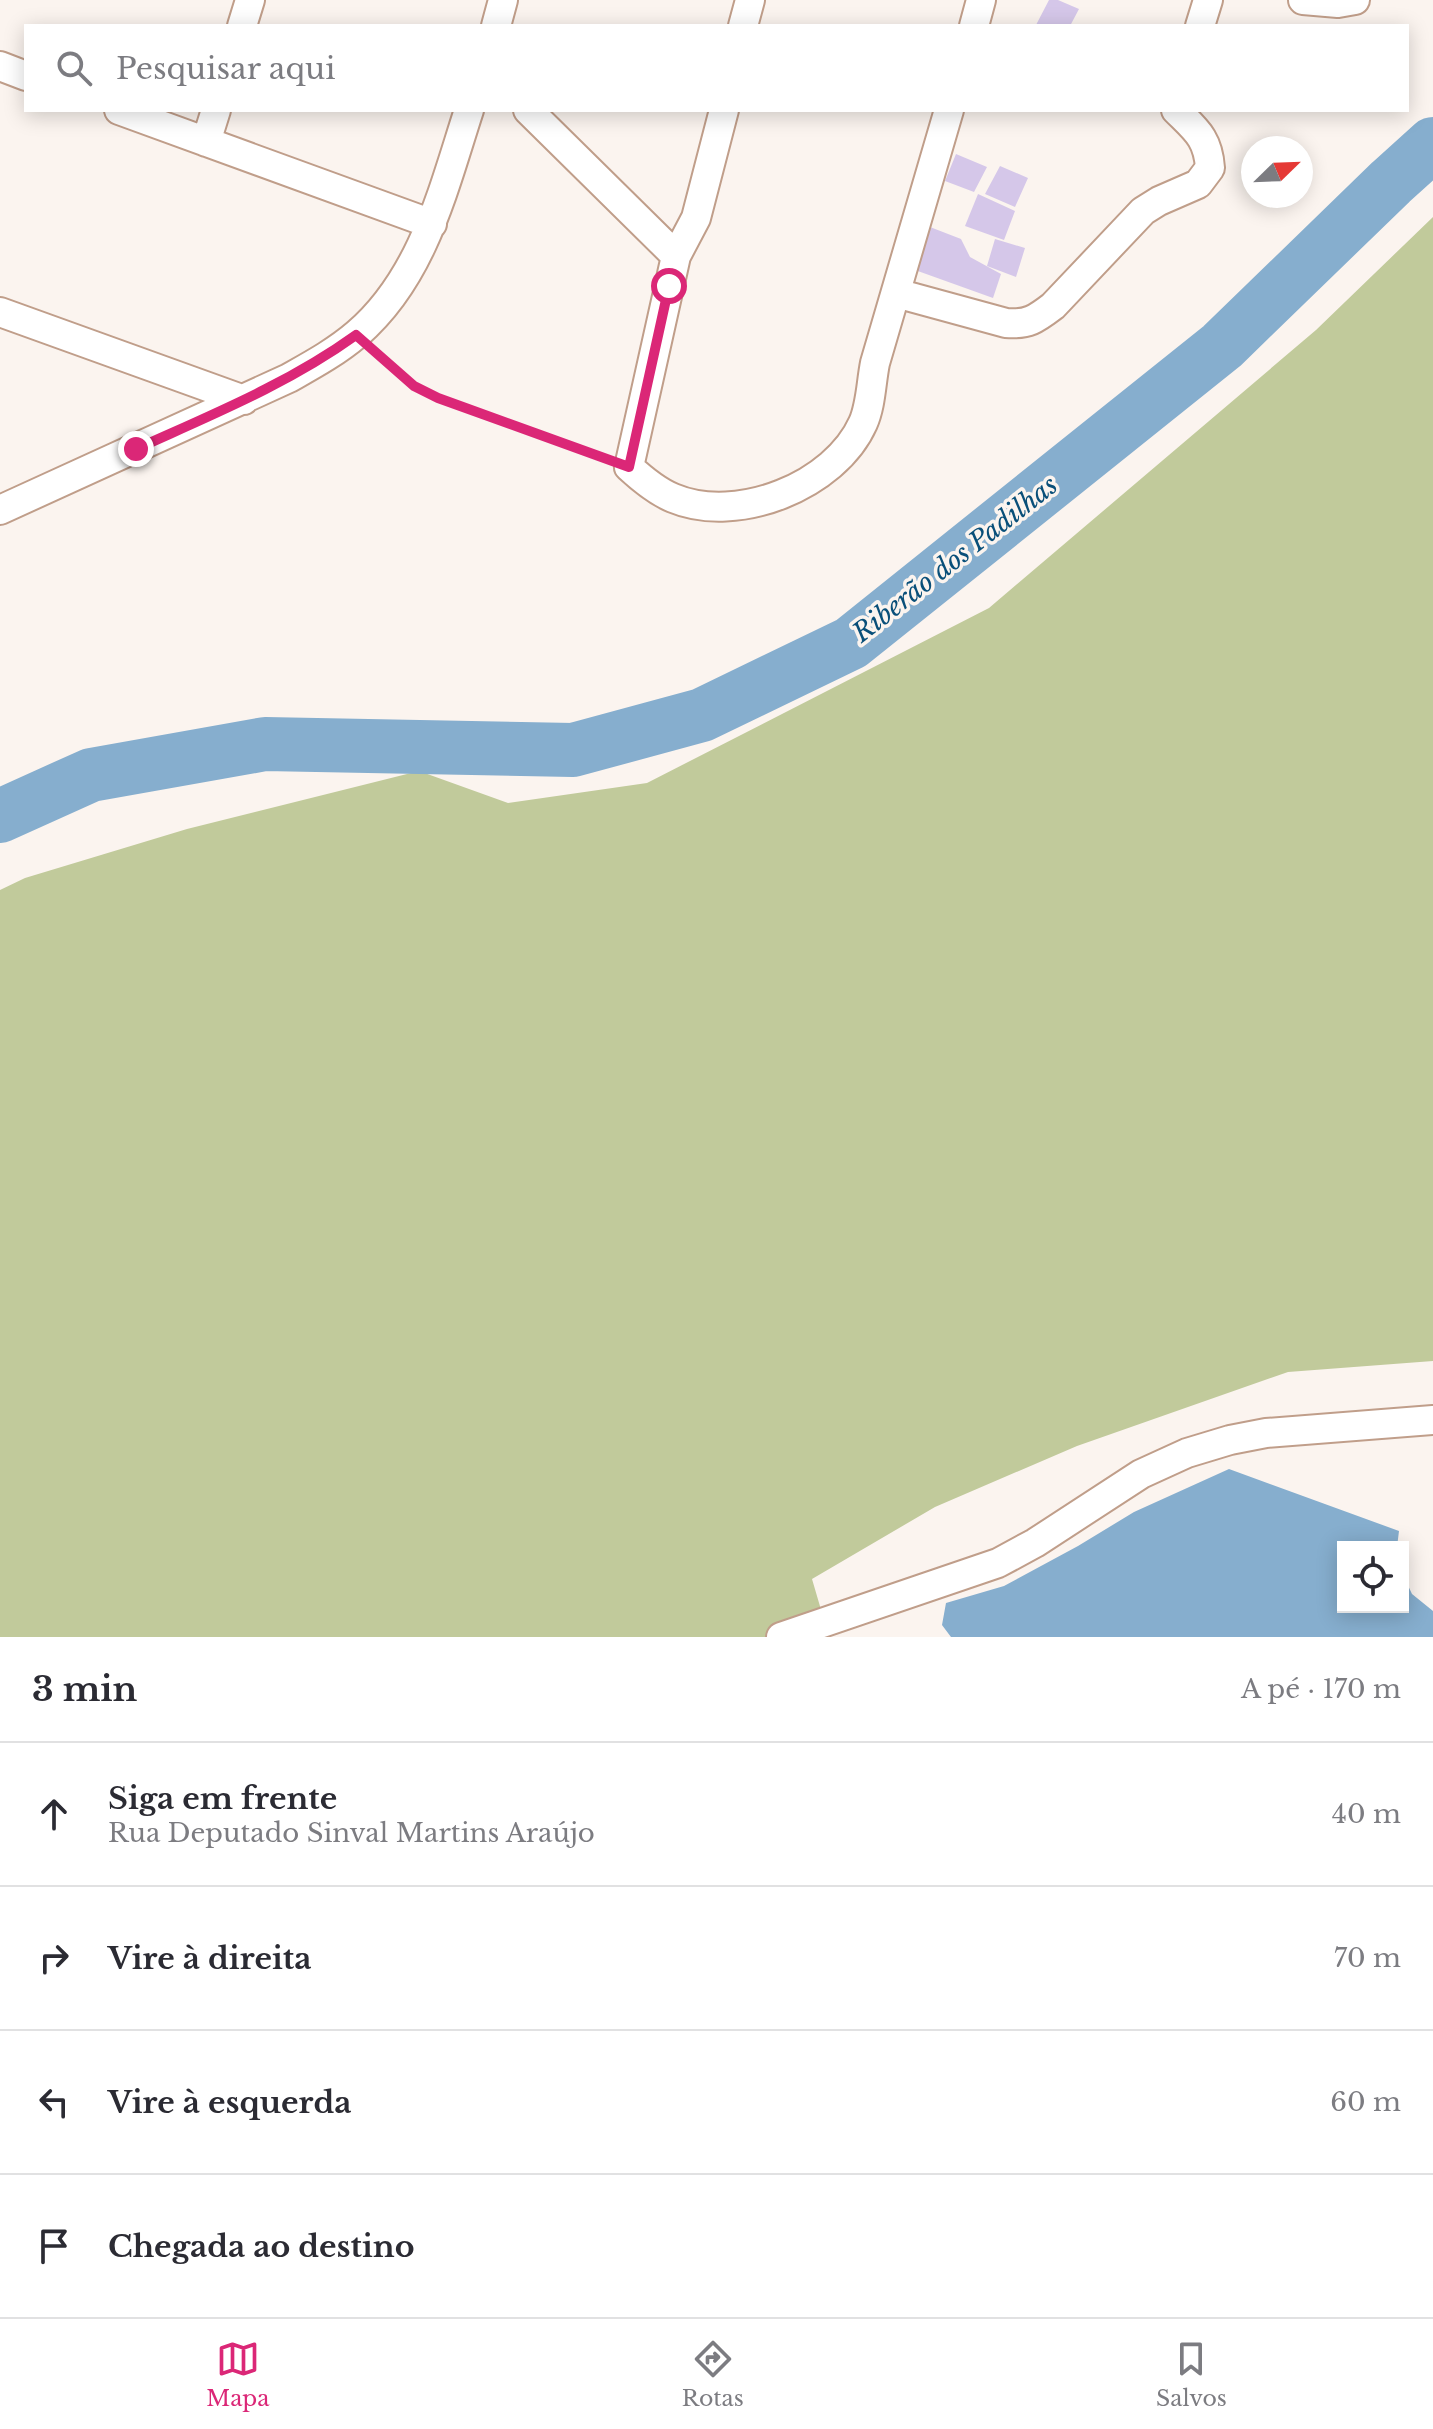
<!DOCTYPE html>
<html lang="pt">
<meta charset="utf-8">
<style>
:root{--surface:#fff;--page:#f7f7f7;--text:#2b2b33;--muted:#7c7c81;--line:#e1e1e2;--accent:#db2777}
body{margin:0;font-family:"Libre Baskerville",serif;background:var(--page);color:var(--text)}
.controls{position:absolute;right:24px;bottom:24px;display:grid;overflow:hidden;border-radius:0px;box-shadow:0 4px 20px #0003}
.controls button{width:72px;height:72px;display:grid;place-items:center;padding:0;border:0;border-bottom:2px solid var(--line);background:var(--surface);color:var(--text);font:40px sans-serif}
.compass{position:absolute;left:1241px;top:136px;width:72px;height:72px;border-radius:50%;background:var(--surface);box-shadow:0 4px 20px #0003;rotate:67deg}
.stop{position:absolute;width:24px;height:24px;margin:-18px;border:6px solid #db2777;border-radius:50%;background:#fff}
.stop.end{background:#db2777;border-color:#fff;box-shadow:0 2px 8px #0008}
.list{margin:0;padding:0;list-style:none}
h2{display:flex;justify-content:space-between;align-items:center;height:104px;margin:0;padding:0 32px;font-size:34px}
h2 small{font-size:26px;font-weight:400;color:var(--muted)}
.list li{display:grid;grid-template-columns:52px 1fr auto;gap:24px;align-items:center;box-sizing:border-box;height:144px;padding:0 32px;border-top:2px solid var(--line)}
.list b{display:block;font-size:30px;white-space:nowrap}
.list p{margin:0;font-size:26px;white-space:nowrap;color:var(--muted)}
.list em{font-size:26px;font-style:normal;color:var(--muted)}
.icon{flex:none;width:44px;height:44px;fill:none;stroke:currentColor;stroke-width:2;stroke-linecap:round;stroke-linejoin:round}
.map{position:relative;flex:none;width:1433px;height:1637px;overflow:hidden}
.search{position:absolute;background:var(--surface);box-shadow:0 4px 20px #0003;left:24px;right:24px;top:24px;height:88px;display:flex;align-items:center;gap:20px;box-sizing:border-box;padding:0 28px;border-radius:0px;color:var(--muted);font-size:30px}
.sheet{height:680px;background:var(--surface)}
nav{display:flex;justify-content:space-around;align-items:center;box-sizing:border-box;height:112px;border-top:2px solid var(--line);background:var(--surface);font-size:22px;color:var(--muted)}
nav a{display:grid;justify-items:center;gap:4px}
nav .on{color:var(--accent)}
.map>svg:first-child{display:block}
.forest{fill:#c1ca9b}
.water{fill:#86aece}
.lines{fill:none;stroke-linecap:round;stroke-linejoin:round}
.river{stroke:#86aece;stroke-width:54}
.building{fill:#d5c7e9}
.street-casing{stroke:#c09e8a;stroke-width:32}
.path{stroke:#aea49e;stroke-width:5;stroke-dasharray:2 6;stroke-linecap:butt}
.street{stroke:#fff;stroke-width:28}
.route{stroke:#db2777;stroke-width:10}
.labels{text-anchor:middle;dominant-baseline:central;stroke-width:7;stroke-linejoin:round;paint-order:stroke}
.water-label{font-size:26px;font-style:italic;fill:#094f79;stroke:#fbf4ef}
</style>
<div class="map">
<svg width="1433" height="1637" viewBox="0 0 1433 1637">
<rect width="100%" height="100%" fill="#fbf4ef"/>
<path class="forest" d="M1433 217V1361L1288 1372 1077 1446 935 1507 812 1579 829 1637H0V890L25 878 187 829 419 771 508 803 647 783 989 608 1316 330Z"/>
<path class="water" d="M1229 1469 1399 1531 1397 1547H1343V1607H1403V1575L1412 1594 1433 1611V1637H951L942 1625 946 1603 1004 1586 1078 1546 1134 1512Z"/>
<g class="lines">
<path class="river" d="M0 816 91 775 265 744 573 750 702 715 851 643 1222 346 1391 182 1433 144"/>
</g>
<path class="building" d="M1049 0H1058L1079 9 1070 26 1036 25Z
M956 154 987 167 974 192 945 181Z
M1000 166 1028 178 1015 207 985 194Z
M978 194 1015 211 1004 240 965 226Z
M930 227 961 239 970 257 1001 274 993 298 915 270Z
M995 239 1025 248 1016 277 987 266Z"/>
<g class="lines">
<g class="street-casing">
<path id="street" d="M1303 0 1338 3 1355 0
M242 26 250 0
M496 26 503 0
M743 26 750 0
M974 26 981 0
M1200 26 1208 0
M0 66 26 76
M119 110 432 224
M528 110 676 256
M724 110 696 218 676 256 629 467C642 479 656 491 673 498 737 525 835 486 863 423 871 405 871 383 875 363L949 110
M206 142 216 110
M896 293 1006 323C1028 325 1036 319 1053 306L1143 211 1159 201 1198 184 1210 168C1208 138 1196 130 1176 110
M0 312 244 400
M0 510 289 378C312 365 336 352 357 334 423 277 443 190 469 110
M781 1637 998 1563 1035 1543 1141 1474 1187 1453 1230 1440 1266 1433 1433 1420"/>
</g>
<path class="path" d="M376 354 414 386 438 398 605 458"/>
<use href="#street" class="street"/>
</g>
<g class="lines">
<path class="route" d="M136 449C211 415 288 384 356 335L414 386 438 398 629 467 669 286"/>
</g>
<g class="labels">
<g class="water-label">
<text transform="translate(955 559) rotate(-38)">Riberão dos Padilhas</text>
</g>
</g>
</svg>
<div class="controls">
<button><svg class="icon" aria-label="locate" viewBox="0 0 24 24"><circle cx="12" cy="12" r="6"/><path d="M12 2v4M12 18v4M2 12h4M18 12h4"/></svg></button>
</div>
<svg class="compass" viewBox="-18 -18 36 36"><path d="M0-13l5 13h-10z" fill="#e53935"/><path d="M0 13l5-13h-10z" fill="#7c7c81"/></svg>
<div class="stop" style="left:669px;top:286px"></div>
<div class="stop end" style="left:136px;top:449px"></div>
<div class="search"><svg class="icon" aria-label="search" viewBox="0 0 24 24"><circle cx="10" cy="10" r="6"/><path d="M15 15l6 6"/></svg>Pesquisar aqui</div>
</div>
<section class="sheet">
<h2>3 min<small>A pé · 170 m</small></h2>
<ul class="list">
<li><svg class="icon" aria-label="ahead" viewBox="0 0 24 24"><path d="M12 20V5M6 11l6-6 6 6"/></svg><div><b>Siga em frente</b><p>Rua Deputado Sinval Martins Araújo</p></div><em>40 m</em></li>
<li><svg class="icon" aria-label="right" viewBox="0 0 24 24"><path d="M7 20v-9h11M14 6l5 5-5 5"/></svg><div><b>Vire à direita</b></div><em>70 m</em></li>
<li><svg class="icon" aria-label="left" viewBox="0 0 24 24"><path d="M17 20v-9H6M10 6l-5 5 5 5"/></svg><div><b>Vire à esquerda</b></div><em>60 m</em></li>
<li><svg class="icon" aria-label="arrive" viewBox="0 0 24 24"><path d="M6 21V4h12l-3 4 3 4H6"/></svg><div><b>Chegada ao destino</b></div></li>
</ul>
</section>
<nav>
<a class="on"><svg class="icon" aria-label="map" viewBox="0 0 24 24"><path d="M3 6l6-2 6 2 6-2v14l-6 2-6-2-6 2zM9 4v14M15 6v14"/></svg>Mapa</a>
<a><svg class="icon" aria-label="directions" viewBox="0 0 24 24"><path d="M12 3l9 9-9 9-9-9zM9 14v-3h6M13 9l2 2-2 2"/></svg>Rotas</a>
<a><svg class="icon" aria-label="saved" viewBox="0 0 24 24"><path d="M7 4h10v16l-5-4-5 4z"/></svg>Salvos</a>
</nav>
